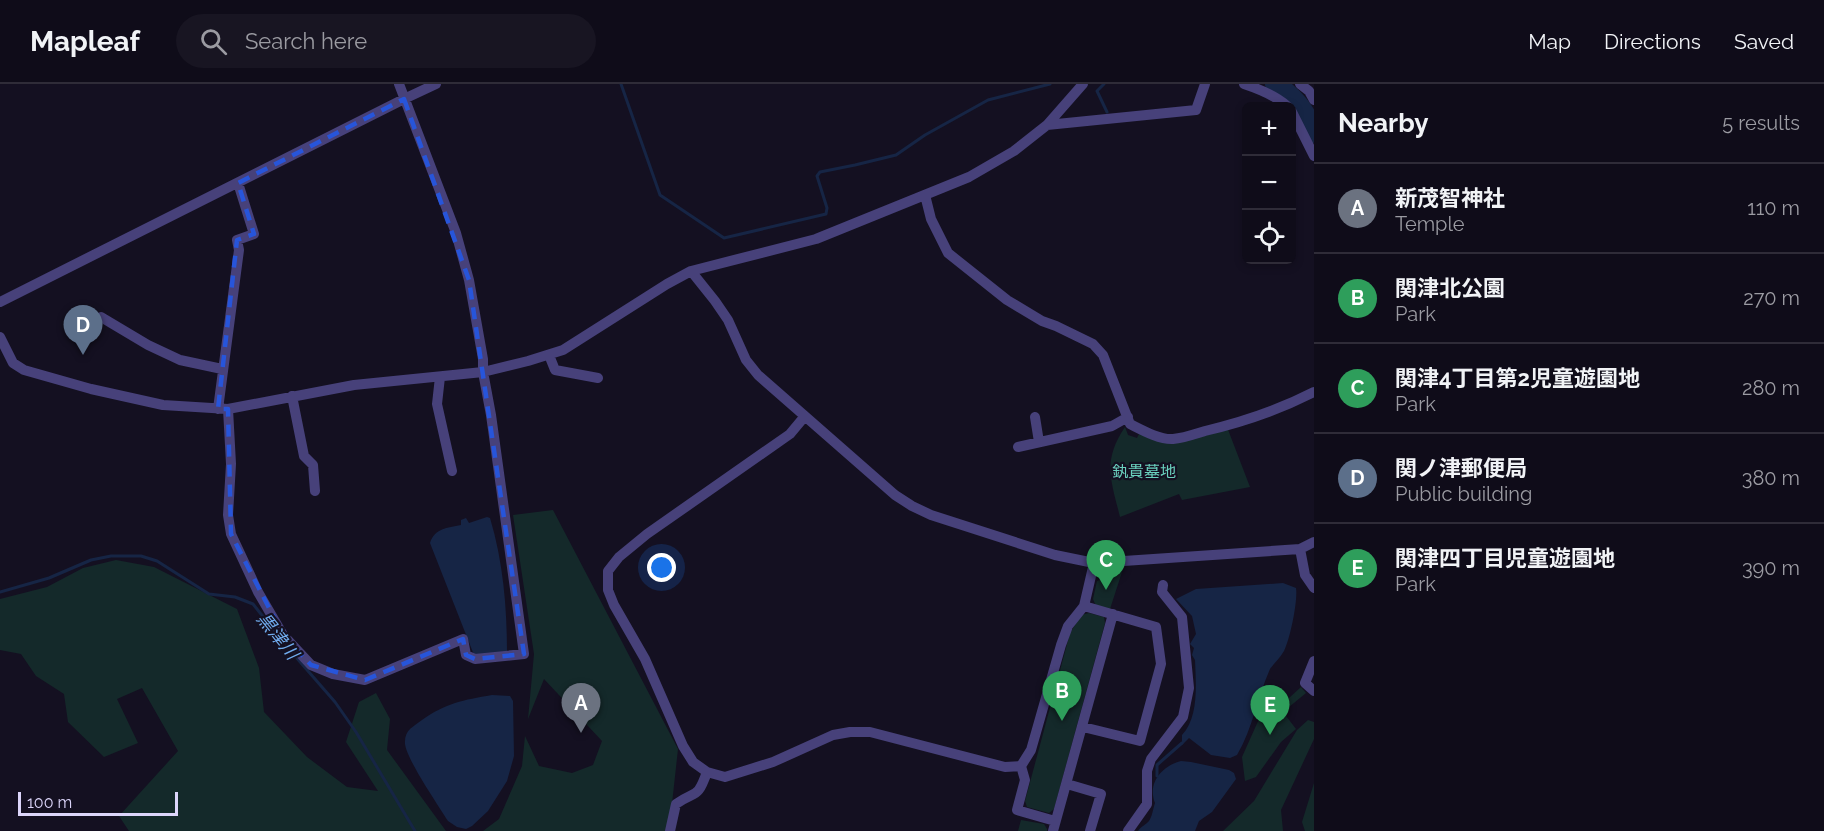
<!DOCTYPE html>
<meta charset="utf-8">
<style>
:root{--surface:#0f0c19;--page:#181522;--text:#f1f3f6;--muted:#9b9ba2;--line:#2f2c38;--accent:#1cbede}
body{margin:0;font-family:Raleway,"Noto Sans JP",sans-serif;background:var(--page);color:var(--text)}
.controls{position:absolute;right:18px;top:18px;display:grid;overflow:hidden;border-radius:9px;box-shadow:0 3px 9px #0003}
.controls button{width:54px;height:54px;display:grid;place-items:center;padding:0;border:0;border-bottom:2px solid var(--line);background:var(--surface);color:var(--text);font:30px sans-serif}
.scale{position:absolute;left:18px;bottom:15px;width:160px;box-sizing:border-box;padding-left:6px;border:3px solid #dcd5fa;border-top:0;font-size:16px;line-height:21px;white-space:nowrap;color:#dcd5fa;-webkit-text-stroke:4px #141021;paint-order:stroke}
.you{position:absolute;left:662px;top:484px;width:21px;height:21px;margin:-15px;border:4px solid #fff;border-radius:50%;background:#1a73e8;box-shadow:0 0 0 9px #1a73e833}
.badge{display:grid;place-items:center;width:39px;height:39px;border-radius:50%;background:var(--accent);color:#fff;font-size:20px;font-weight:700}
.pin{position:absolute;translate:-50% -50px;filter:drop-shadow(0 2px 3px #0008)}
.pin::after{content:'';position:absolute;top:32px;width:21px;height:18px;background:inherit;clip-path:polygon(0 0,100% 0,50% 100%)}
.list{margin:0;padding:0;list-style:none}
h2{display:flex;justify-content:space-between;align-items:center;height:78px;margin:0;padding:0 24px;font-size:26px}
h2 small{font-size:20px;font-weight:400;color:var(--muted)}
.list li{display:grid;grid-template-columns:39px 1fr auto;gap:18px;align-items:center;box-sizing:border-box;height:90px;padding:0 24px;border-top:2px solid var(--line)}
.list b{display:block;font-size:22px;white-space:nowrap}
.list p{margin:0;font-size:20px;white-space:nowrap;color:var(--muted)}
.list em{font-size:20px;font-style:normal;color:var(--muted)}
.icon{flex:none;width:33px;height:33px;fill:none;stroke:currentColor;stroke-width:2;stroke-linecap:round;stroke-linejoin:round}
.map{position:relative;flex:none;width:1314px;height:747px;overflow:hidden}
header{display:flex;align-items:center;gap:36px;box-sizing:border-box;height:84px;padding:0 30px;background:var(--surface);border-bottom:2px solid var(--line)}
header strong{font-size:28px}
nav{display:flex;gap:33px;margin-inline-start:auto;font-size:21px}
.search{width:420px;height:54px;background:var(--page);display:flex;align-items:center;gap:15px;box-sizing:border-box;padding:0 21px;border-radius:33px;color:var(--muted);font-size:22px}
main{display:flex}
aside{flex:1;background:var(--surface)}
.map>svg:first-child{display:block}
.green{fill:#14292a}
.water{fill:#162545}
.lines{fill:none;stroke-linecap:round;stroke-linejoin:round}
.stream{stroke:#162545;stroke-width:3}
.river{stroke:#162545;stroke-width:20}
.minor{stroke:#47417a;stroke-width:10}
.marked{fill:none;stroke:#2755da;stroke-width:4.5;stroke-dasharray:12 8;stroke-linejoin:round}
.labels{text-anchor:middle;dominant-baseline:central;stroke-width:4.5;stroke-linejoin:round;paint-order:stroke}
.park-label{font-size:16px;fill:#6ad0be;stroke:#141021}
.water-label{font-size:18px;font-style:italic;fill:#70abed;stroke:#141021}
</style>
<header>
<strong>Mapleaf</strong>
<div class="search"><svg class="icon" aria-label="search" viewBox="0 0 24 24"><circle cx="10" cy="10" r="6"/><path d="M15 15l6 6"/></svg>Search here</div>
<nav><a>Map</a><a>Directions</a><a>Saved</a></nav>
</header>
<main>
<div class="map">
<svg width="1314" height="747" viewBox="0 0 1314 747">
<rect width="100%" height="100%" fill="#141021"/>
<path class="green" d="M1125 343 1128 351 1137 354 1139 350 1169 357 1227 343 1250 403 1182 416 1179 410 1120 433C1111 396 1102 377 1125 343Z
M553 426 678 665 669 747H483L499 735 522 682 525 652 539 682 572 689 593 681 602 657 544 595 528 635 534 570 513 431Z
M116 476 154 483 237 525 259 584 264 628 307 673 347 703 378 707 346 658 359 618 376 609 390 635 387 666 446 747H129L119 732 178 667 142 604 117 615 138 659 104 673 68 638 64 610 36 592 21 570 0 566V515L47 503 83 484Z
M1122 488 1110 525 1096 522 1093 515 1097 497Z
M1089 529 1104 533 1105 539 1054 725 1049 729 1027 723 1025 717 1070 549 1081 531Z
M1301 603 1306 609 1283 628 1296 645 1281 658 1256 693 1245 697 1242 673 1272 606 1289 614Z
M1308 636 1314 638V655L1281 726 1283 747H1223L1254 717 1297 646Z
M1314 699V747H1305L1302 738Z
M1021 736 1044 740 1047 745V747H1018Z"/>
<path class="water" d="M487 433 490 434C503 477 507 523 507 568L474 571 430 459C435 444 447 444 461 441V436L466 434 469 439Z
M1283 499 1296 504C1298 517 1290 555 1284 567 1280 574 1274 579 1270 585 1257 614 1253 644 1237 671L1230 674 1211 671 1189 654 1182 661V651C1199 633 1196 600 1195 576L1192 571 1194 564 1190 560 1196 550 1192 532 1176 515 1196 505Z
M492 611 510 612 513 617 514 672 507 697 488 727 472 742 466 745 457 743 448 737C438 721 407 676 405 660 404 646 413 643 422 636 446 619 463 616 492 611Z
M1181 677 1191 678 1229 686 1234 689 1236 695 1212 728 1199 737 1195 747H1138C1141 742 1146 741 1149 737 1152 733 1153 725 1155 719 1147 699 1162 682 1181 677Z"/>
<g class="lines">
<path class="stream" d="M621 0 660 111 724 154 826 130 827 124 817 92 820 88 855 81 896 71 925 51 988 16 1050 0
M1104 0 1097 7 1107 28
M0 508 49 494 91 476 111 472H141L157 477 209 510 235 513 253 520 276 549
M288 564 335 618 356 648 415 747
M1157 692V681L1182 659"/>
<path class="river" d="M1275 0C1295 13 1306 27 1314 49"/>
<path class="minor" d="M1244 0C1259 5 1275 11 1287 22
M1300 0 1309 7 1314 16
M1292 28 1314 72
M1047 41 1196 26 1205 0
M925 111 931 135 948 169 1007 216 1042 237 1056 242 1093 260 1103 271 1130 340C1142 346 1160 356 1173 355 1184 354 1195 350 1205 347 1243 338 1279 326 1314 308
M691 187 715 217 728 236 746 276 758 291 895 411 912 422 931 431 1055 471 1094 479 1300 465 1314 458
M0 218 404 15 436 0
M101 233 148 261 180 276 222 285
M0 253 13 279 24 286 91 305 163 321 228 325 354 301 483 288 528 277 563 266 667 200 691 187 816 155 969 93 1014 67 1047 41 1083 0
M549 271 555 286 598 294
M440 293 437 320 452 387
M292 312 304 372 313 381 315 407
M218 325 239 166 237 156 254 150 238 99
M228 325 231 380 228 431 231 450 258 508 283 551 311 581 333 590 365 596 463 555 466 571 475 575 524 570 491 331 483 288V275L469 196 456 149 399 0
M805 332 790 350 647 450 619 473 608 487V506L614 521 645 575 683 662 693 678 707 688 725 693 773 678 833 651 850 648H870L1005 683 1021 682 1031 666 1061 561 1068 542 1084 522 1094 479
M1035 333 1039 358
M1018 363 1112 342 1128 333
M1300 465 1305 491 1314 504
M1314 577 1305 599 1314 607
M1083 643 1140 657 1161 580 1156 543 1084 522
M1021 682 1025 696 1017 726 1055 737
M1067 700 1101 710 1090 747
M670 747 676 720C696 706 697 716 707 688
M1053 747 1113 530
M1128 747 1147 720V687L1151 675 1183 633 1189 604 1182 533 1162 508 1163 501"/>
</g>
<path class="marked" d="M404 15 469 196 524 570 475 575 466 571 463 555 365 596 311 581 283 551 231 450 228 325H218L237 156 254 150 238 99Z"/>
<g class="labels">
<g class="park-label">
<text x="1144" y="387">釻貴墓地</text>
</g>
<g class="water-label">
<text transform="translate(278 552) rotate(51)">黒津川</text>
</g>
</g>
</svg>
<div class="controls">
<button>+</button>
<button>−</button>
<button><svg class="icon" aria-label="locate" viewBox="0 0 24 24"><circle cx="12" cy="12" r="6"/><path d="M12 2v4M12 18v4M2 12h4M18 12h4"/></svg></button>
</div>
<div class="scale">100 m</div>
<div class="you"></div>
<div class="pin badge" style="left:581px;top:649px;background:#6b7280">A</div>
<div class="pin badge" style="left:1062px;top:637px;background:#2e9e5b">B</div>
<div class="pin badge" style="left:1106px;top:506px;background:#2e9e5b">C</div>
<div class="pin badge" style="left:83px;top:271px;background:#5c6f8a">D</div>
<div class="pin badge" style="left:1270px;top:651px;background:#2e9e5b">E</div>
</div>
<aside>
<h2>Nearby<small>5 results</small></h2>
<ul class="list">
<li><span class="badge" style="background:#6b7280">A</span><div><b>新茂智神社</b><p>Temple</p></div><em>110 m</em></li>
<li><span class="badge" style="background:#2e9e5b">B</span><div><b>関津北公園</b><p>Park</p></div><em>270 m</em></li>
<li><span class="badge" style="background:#2e9e5b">C</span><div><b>関津4丁目第2児童遊園地</b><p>Park</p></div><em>280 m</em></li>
<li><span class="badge" style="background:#5c6f8a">D</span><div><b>関ノ津郵便局</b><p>Public building</p></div><em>380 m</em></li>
<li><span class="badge" style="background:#2e9e5b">E</span><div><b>関津四丁目児童遊園地</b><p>Park</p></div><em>390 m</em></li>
</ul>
</aside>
</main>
